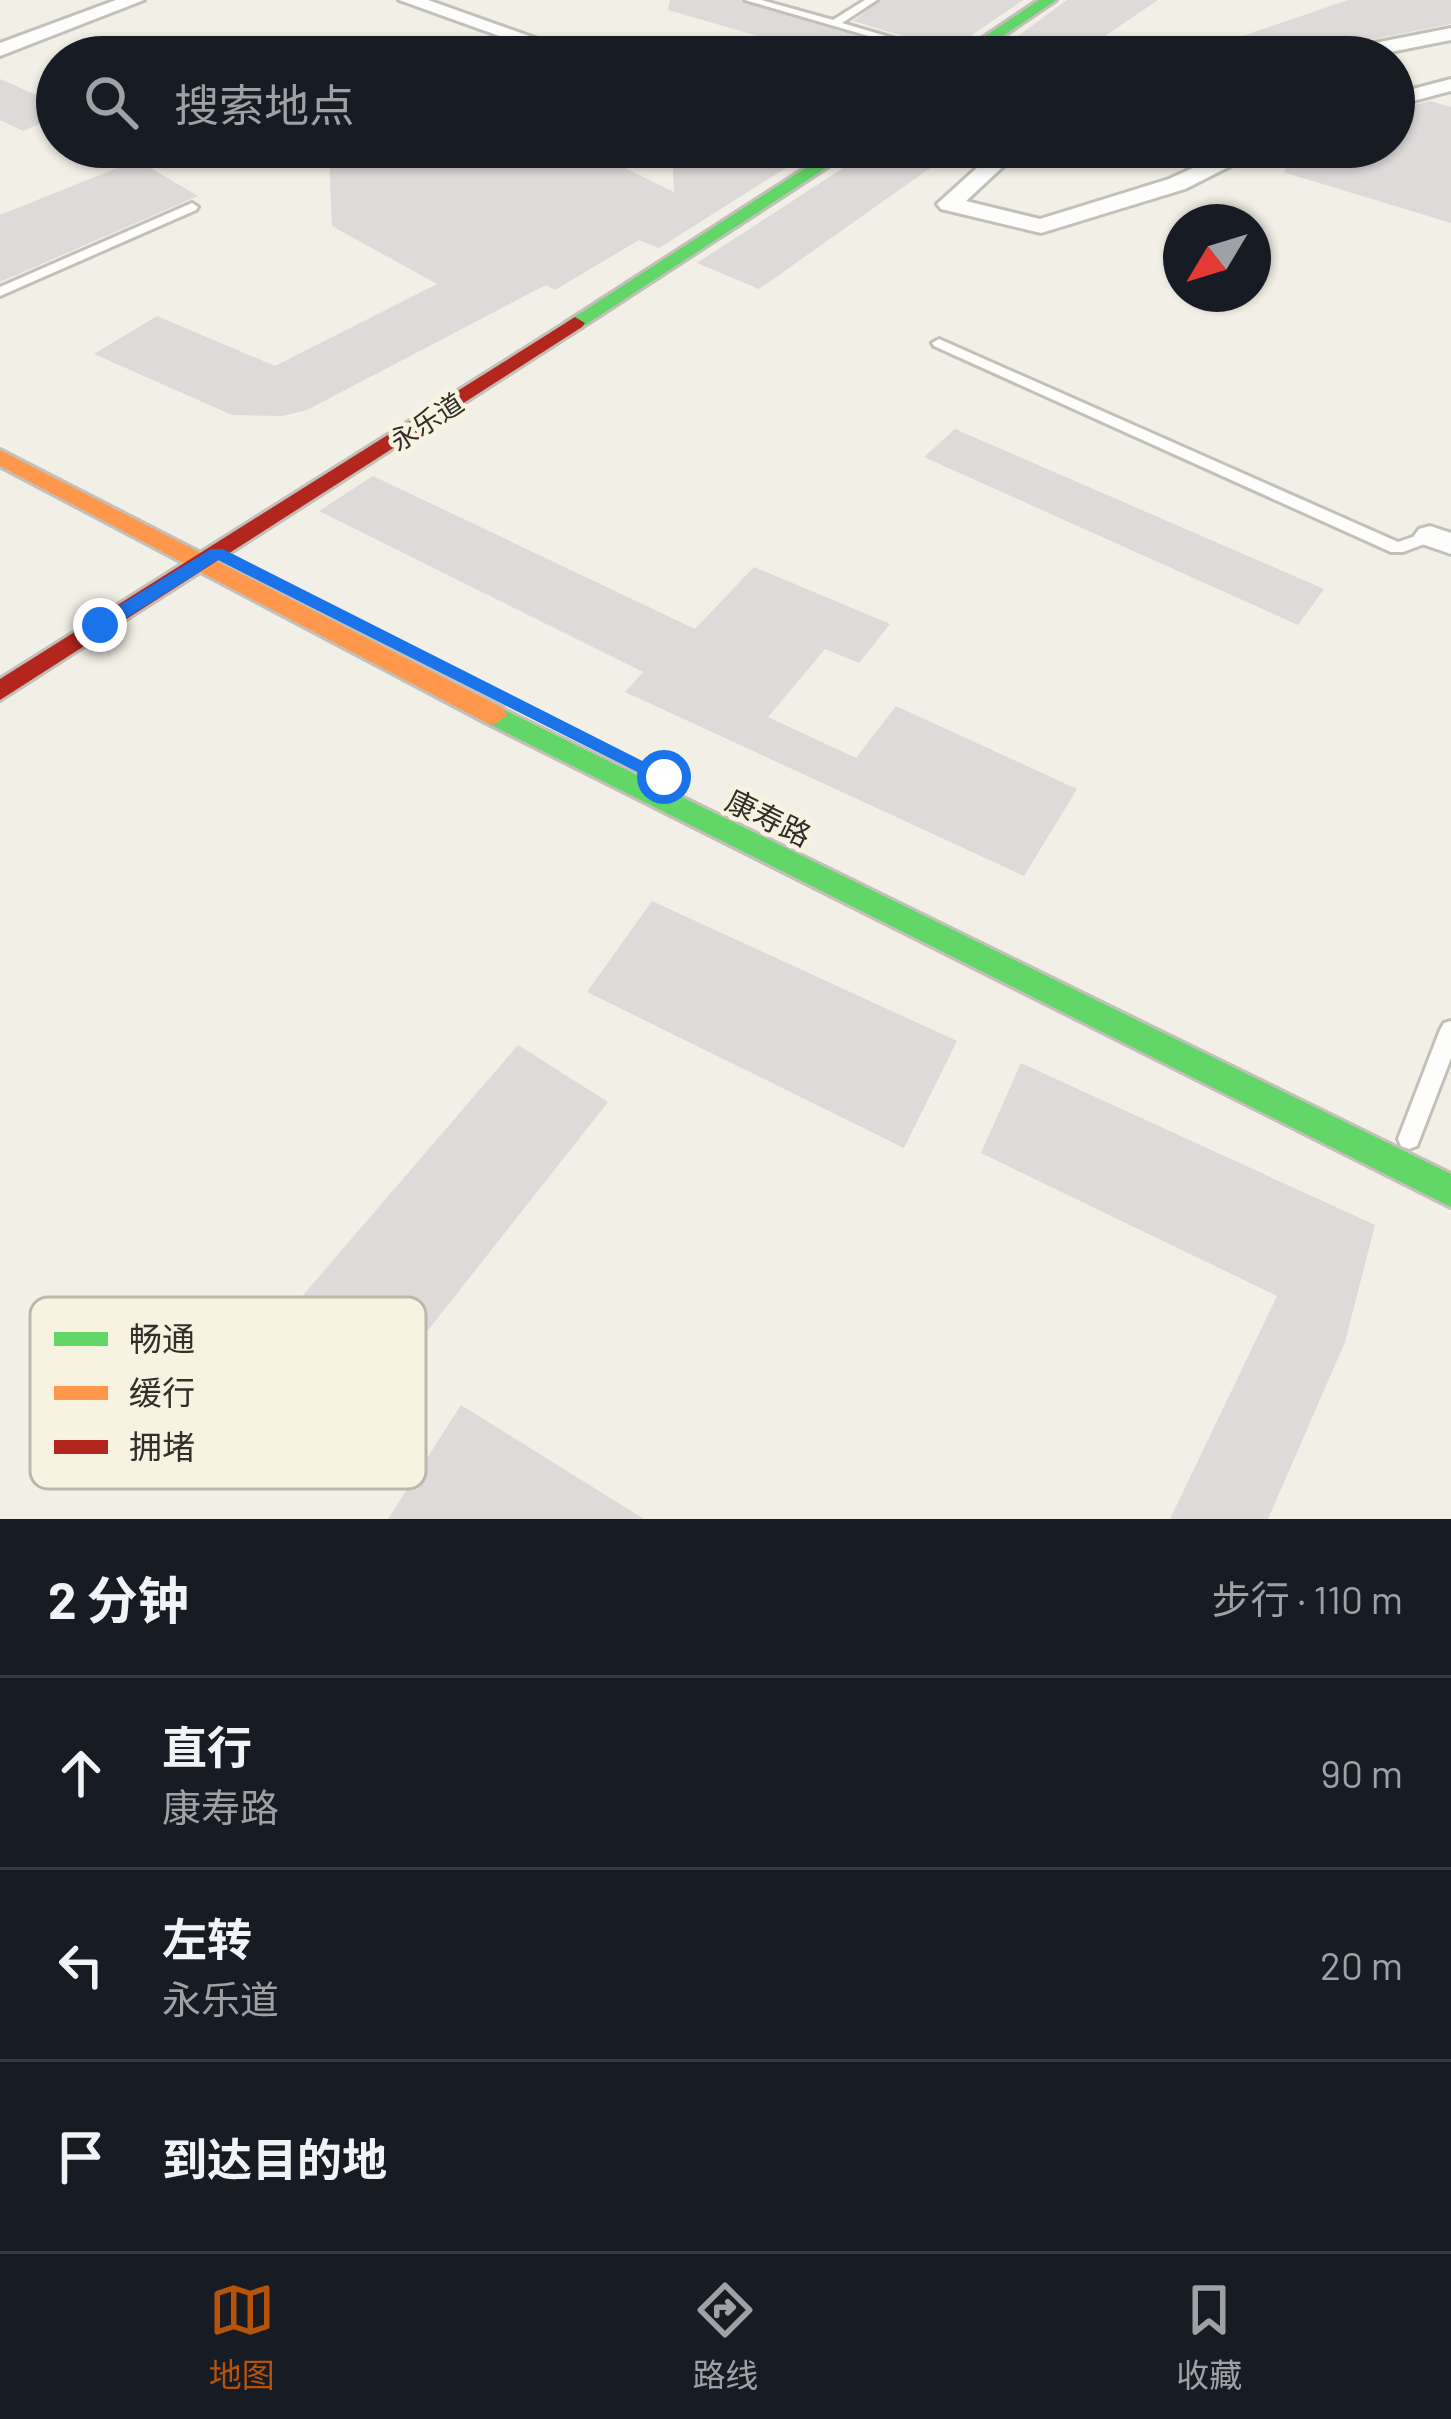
<!DOCTYPE html>
<html lang="zh">
<meta charset="utf-8">
<style>
:root{--surface:#171b24;--page:#242831;--text:#f1f3f6;--muted:#9ea1a6;--line:#363941;--accent:#b45309}
body{margin:0;font-family:Barlow,"Noto Sans SC",sans-serif;background:var(--page);color:var(--text)}
.compass{position:absolute;left:1163px;top:204px;width:108px;height:108px;border-radius:50%;background:var(--surface);box-shadow:0 3px 9px #0004;rotate:232deg}
.stop{position:absolute;width:36px;height:36px;margin:-27px;border:9px solid #1a73e8;border-radius:50%;background:#fff}
.stop.end{background:#1a73e8;border-color:#fff;box-shadow:0 3px 12px #0008}
.list{margin:0;padding:0;list-style:none}
h2{display:flex;justify-content:space-between;align-items:center;height:156px;margin:0;padding:0 48px;font-size:51px}
h2 small{font-size:39px;font-weight:400;color:var(--muted)}
.list li{display:grid;grid-template-columns:78px 1fr auto;gap:36px;align-items:center;box-sizing:border-box;height:192px;padding:0 48px;border-top:3px solid var(--line)}
.list b{display:block;font-size:45px;white-space:nowrap}
.list p{margin:0;font-size:39px;white-space:nowrap;color:var(--muted)}
.list em{font-size:39px;font-style:normal;color:var(--muted)}
.icon{flex:none;width:66px;height:66px;fill:none;stroke:currentColor;stroke-width:2;stroke-linecap:round;stroke-linejoin:round}
.map{position:relative;flex:none;width:1451px;height:1519px;overflow:hidden}
.search{position:absolute;background:var(--surface);box-shadow:0 3px 9px #0004;left:36px;right:36px;top:36px;height:132px;display:flex;align-items:center;gap:30px;box-sizing:border-box;padding:0 42px;border-radius:66px;color:var(--muted);font-size:45px}
.sheet{height:732px;background:var(--surface)}
nav{display:flex;justify-content:space-around;align-items:center;box-sizing:border-box;height:168px;border-top:3px solid var(--line);background:var(--surface);font-size:33px;color:var(--muted)}
nav a{display:grid;justify-items:center;gap:6px}
nav .on{color:var(--accent)}
.map>svg:first-child{display:block}
.building{fill:#dddad9}
.lines{fill:none;stroke-linecap:round;stroke-linejoin:round}
.lane-casing{stroke:#c2c0b8;stroke-width:6}
.street-casing{stroke:#c2c0b8;stroke-width:6}
.fast-casing{stroke:#c2c0b8;stroke-width:6}
.slow-casing{stroke:#c2c0b8;stroke-width:6}
.jam-casing{stroke:#c2c0b8;stroke-width:6}
.lane{fill:#fdfdfb;fill-rule:evenodd}
.street{fill:#fdfdfb;fill-rule:evenodd}
.fast{fill:#63d668;fill-rule:evenodd}
.slow{fill:#ff974d;fill-rule:evenodd}
.jam{fill:#b3261e;fill-rule:evenodd}
.route{fill:#1a73e8}
.labels{text-anchor:middle;dominant-baseline:central;stroke-width:9;stroke-linejoin:round;paint-order:stroke}
.far-street-label{font-size:27px;fill:#312f28;stroke:#f8f2e0}
.street-label{font-size:30px;fill:#312f28;stroke:#f8f2e0}
.key{fill:#f8f2e0;stroke:#bcb8a9;stroke-width:3}
.key-label{font-size:33px;fill:#312f28}
</style>
<div class="map">
<svg width="1451" height="1519" viewBox="0 0 1451 1519">
<rect width="100%" height="100%" fill="#f2efe6"/>
<path class="building" d="M670 0H741L925 57H830L668 10Z
M881 0H1023L950 50 853 21Z
M1067 0H1158L1074 57H989Z
M1348 0H1451V24L1333 47 1313 57H1200L1199 51Z
M0 79 57 104V117L23 131 0 120Z
M1430 101 1451 107V223L1283 172 1308 147H1394V110Z
M433 147H582L674 192 672 147H772L774 160 800 159 659 248 639 240 555 290 546 285 307 410 282 416 232 415 94 354 157 316 275 366 437 284 332 226 329 159Z
M889 147H960L759 289 697 263 857 159 872 158Z
M137 160 198 196 0 282V215Z
M955 429 1324 589 1298 625 924 457Z
M373 476 695 629 754 567 890 624 859 663 825 649 768 717 856 758 896 706 1077 789 1024 876 625 692 643 672 319 511Z
M652 901 957 1041 904 1148 587 992Z
M518 1045 608 1102 369 1405 274 1329Z
M1021 1063 1375 1225 1345 1342 1268 1519H1170L1277 1296 981 1153Z
M461 1405 644 1519H388Z"/>
<g class="lines">
<g class="lane-casing">
<path id="lane" d="M745 0H761L833 20 865 0H877L842 23 957 57H941Z
M192 203 198 207 196 210 0 296V287Z
M939 339 1398 542 1430 531 1438 536 1435 540 1403 552H1391L934 346 932 343Z
M1451 1021V1058L1417 1146 1409 1149 1401 1146 1398 1139 1440 1030 1444 1023Z"/>
</g>
<g class="street-casing">
<path id="street" d="M116 0H144L0 56V43Z
M399 0H428L588 57H558Z
M1451 28V40L1365 57H1324L1334 51Z
M1451 79V91L1394 106V94Z
M1000 147H1024L966 201 1040 219 1169 179 1239 147H1268L1185 189 1041 233 941 209 937 204Z
M1430 526 1451 533V554L1419 543 1414 536 1419 529Z"/>
</g>
<g class="fast-casing">
<path id="fast" d="M1039 0H1056L972 57H954Z
M838 147H858L582 327 565 323Z
M494 705 1451 1174V1207L485 722 481 715 485 708Z"/>
</g>
<g class="slow-casing">
<path id="slow" d="M0 450 503 708 507 715 494 725 485 722 0 466Z"/>
</g>
<g class="jam-casing">
<path id="jam" d="M575 317 585 323 582 327 0 700V679Z"/>
</g>
<use href="#lane" class="lane"/>
<use href="#street" class="street"/>
<use href="#fast" class="fast"/>
<use href="#slow" class="slow"/>
<use href="#jam" class="jam"/>
</g>
<path class="route" d="M211 549H223L674 777 664 784 657 782 218 560 107 630H94V621Z"/>
<g class="labels">
<g class="far-street-label">
<text transform="translate(426 421) rotate(-33)">永乐道</text>
</g>
<g class="street-label">
<text transform="translate(769 817) rotate(26)">康寿路</text>
</g>
</g>
<rect x="30" y="1297" width="396" height="192" rx="18" class="key"/>
<rect x="54" y="1332" width="54" height="14" fill="#63d668"/>
<rect x="54" y="1386" width="54" height="14" fill="#ff974d"/>
<rect x="54" y="1440" width="54" height="14" fill="#b3261e"/>
<g class="key-label">
<text x="129" y="1351">畅通</text>
<text x="129" y="1405">缓行</text>
<text x="129" y="1459">拥堵</text>
</g>
</svg>
<svg class="compass" viewBox="-18 -18 36 36"><path d="M0-13l5 13h-10z" fill="#e53935"/><path d="M0 13l5-13h-10z" fill="#9ea1a6"/></svg>
<div class="stop" style="left:664px;top:777px"></div>
<div class="stop end" style="left:100px;top:625px"></div>
<div class="search"><svg class="icon" aria-label="search" viewBox="0 0 24 24"><circle cx="10" cy="10" r="6"/><path d="M15 15l6 6"/></svg>搜索地点</div>
</div>
<section class="sheet">
<h2>2 分钟<small>步行 · 110 m</small></h2>
<ul class="list">
<li><svg class="icon" aria-label="ahead" viewBox="0 0 24 24"><path d="M12 20V5M6 11l6-6 6 6"/></svg><div><b>直行</b><p>康寿路</p></div><em>90 m</em></li>
<li><svg class="icon" aria-label="left" viewBox="0 0 24 24"><path d="M17 20v-9H6M10 6l-5 5 5 5"/></svg><div><b>左转</b><p>永乐道</p></div><em>20 m</em></li>
<li><svg class="icon" aria-label="arrive" viewBox="0 0 24 24"><path d="M6 21V4h12l-3 4 3 4H6"/></svg><div><b>到达目的地</b></div></li>
</ul>
</section>
<nav>
<a class="on"><svg class="icon" aria-label="map" viewBox="0 0 24 24"><path d="M3 6l6-2 6 2 6-2v14l-6 2-6-2-6 2zM9 4v14M15 6v14"/></svg>地图</a>
<a><svg class="icon" aria-label="directions" viewBox="0 0 24 24"><path d="M12 3l9 9-9 9-9-9zM9 14v-3h6M13 9l2 2-2 2"/></svg>路线</a>
<a><svg class="icon" aria-label="saved" viewBox="0 0 24 24"><path d="M7 4h10v16l-5-4-5 4z"/></svg>收藏</a>
</nav>
